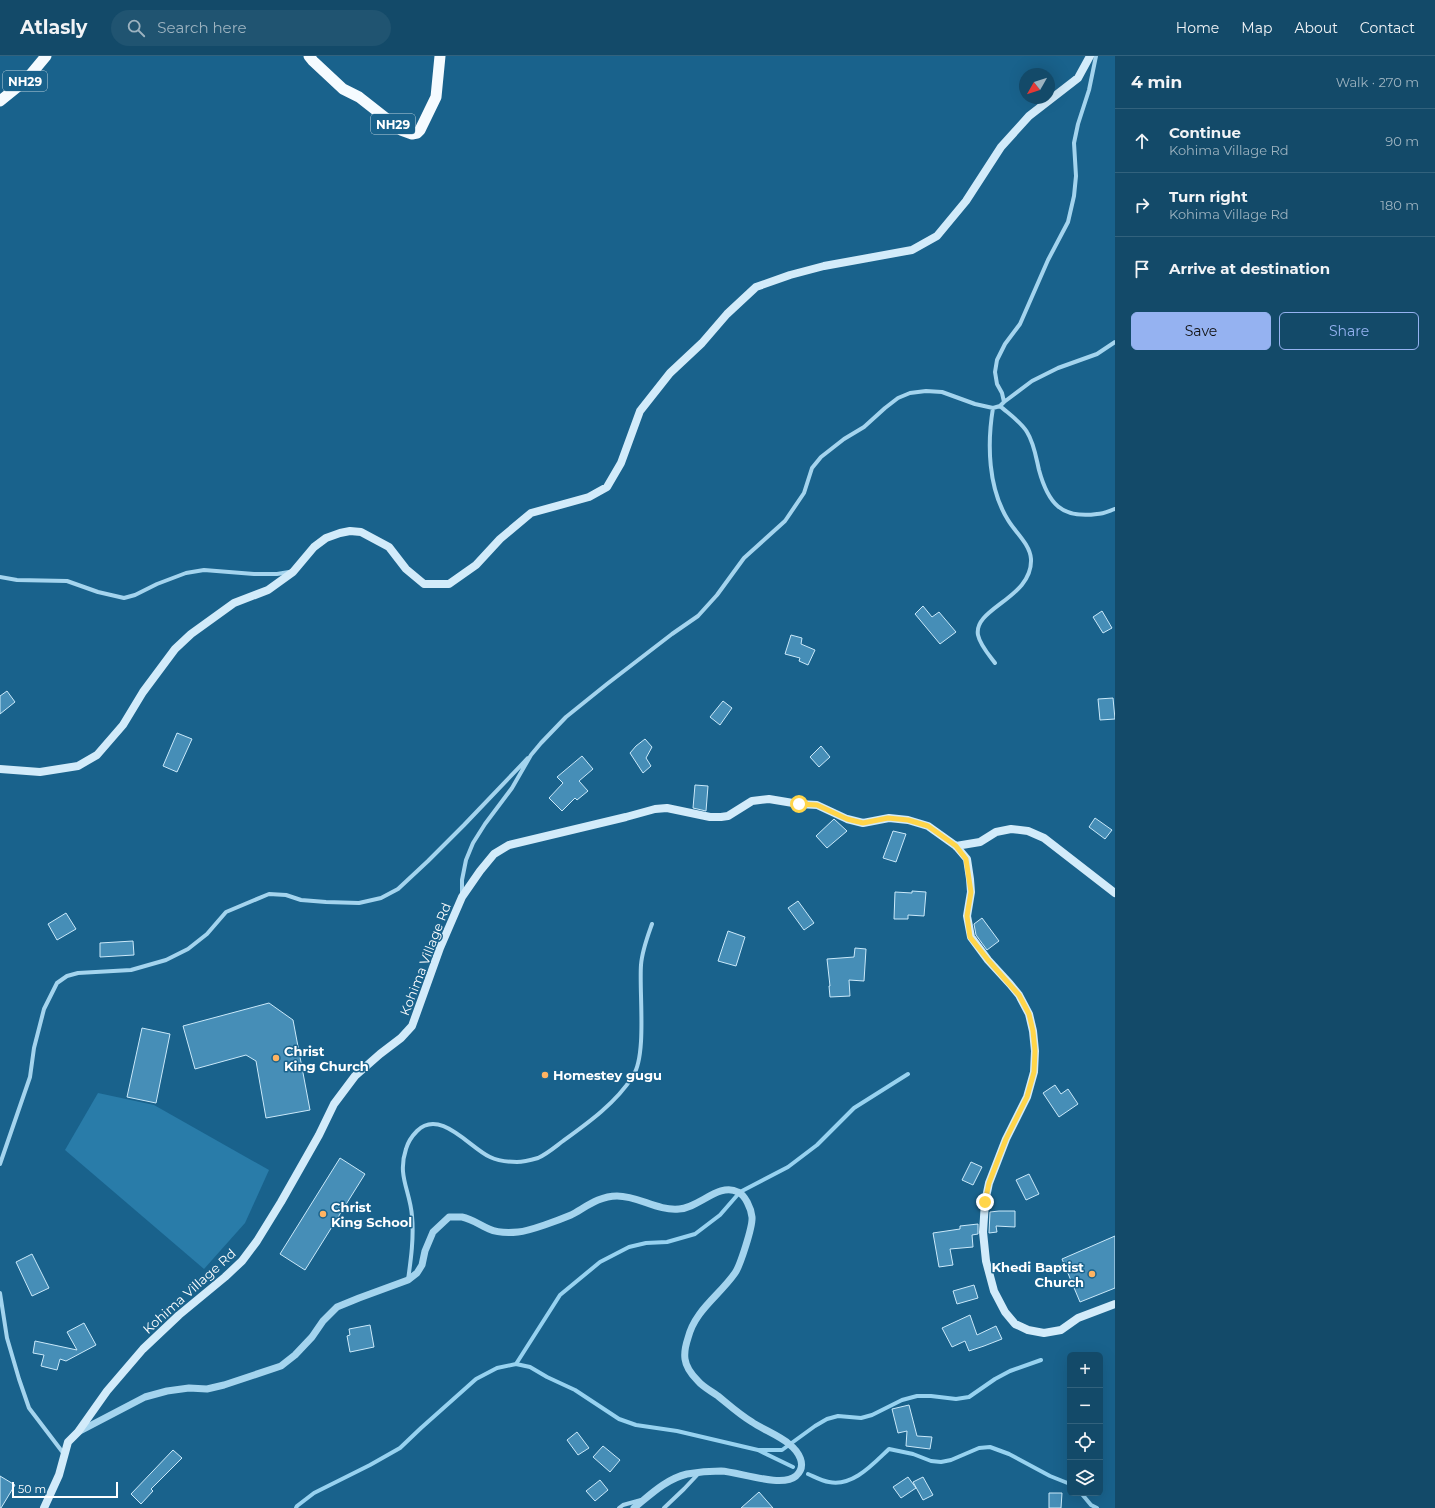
<!DOCTYPE html>
<meta charset="utf-8">
<style>
:root{--surface:#134a69;--page:#205471;--text:#f1f3f6;--muted:#9db3c0;--line:#32627d;--accent:#95b2f1}
body{margin:0;font-family:Montserrat,sans-serif;background:var(--page);color:var(--text)}
.controls{position:absolute;right:12px;bottom:12px;display:grid;overflow:hidden;border-radius:6px;box-shadow:0 4px 16px #0002}
.controls button{width:36px;height:36px;display:grid;place-items:center;padding:0;border:0;border-bottom:1px solid var(--line);background:var(--surface);color:var(--text);font:20px sans-serif}
.compass{position:absolute;left:1019px;top:12px;width:36px;height:36px;border-radius:50%;background:var(--surface);box-shadow:0 4px 16px #0002;rotate:231deg}
.scale{position:absolute;left:12px;bottom:10px;width:106px;box-sizing:border-box;padding-left:4px;border:2px solid #fff;border-top:0;font-size:11px;line-height:14px;white-space:nowrap;color:#fff;-webkit-text-stroke:3px #19628c;paint-order:stroke}
.stop{position:absolute;width:12px;height:12px;margin:-9px;border:3px solid #ffd54a;border-radius:50%;background:#fff}
.stop.end{background:#ffd54a;border-color:#fff;box-shadow:0 1px 4px #0008}
.list{margin:0;padding:0;list-style:none}
h2{display:flex;justify-content:space-between;align-items:center;height:52px;margin:0;padding:0 16px;font-size:17px}
h2 small{font-size:13px;font-weight:400;color:var(--muted)}
.list li{display:grid;grid-template-columns:26px 1fr auto;gap:12px;align-items:center;box-sizing:border-box;height:64px;padding:0 16px;border-top:1px solid var(--line)}
.list b{display:block;font-size:15px;white-space:nowrap}
.list p{margin:0;font-size:13px;white-space:nowrap;color:var(--muted)}
.list em{font-size:13px;font-style:normal;color:var(--muted)}
.actions{display:flex;gap:8px;padding:12px 16px}
.actions a{flex:1;padding:9px 0;border:1px solid var(--accent);border-radius:6px;text-align:center;font-size:14px;color:var(--accent)}
.actions .main{background:var(--accent);color:#111}
.icon{flex:none;width:22px;height:22px;fill:none;stroke:currentColor;stroke-width:2;stroke-linecap:round;stroke-linejoin:round}
.map{position:relative;flex:none;width:1115px;height:1452px;overflow:hidden}
header{display:flex;align-items:center;gap:24px;box-sizing:border-box;height:56px;padding:0 20px;background:var(--surface);border-bottom:1px solid var(--line)}
header strong{font-size:19px}
nav{display:flex;gap:22px;margin-inline-start:auto;font-size:14px}
.search{width:280px;height:36px;background:var(--page);display:flex;align-items:center;gap:10px;box-sizing:border-box;padding:0 14px;border-radius:22px;color:var(--muted);font-size:15px}
main{display:flex}
aside{flex:1;background:var(--surface)}
.map>svg:first-child{display:block}
.green{fill:#297ca9}
.lines{fill:none;stroke-linecap:round;stroke-linejoin:round}
.stream{stroke:#97d2f0;stroke-width:4}
.building{fill:#468eb7;stroke:#cae9fa}
.minor{stroke:#a4d4ee;stroke-width:4}
.tertiary{stroke:#a4d4ee;stroke-width:7}
.secondary{stroke:#d2ebfa;stroke-width:8}
.trunk{stroke:#f5fbff;stroke-width:11}
.route{stroke:#ffd54a;stroke-width:5}
.poi-dot{fill:#ffb361;stroke:#19628c;stroke-width:1.5}
.labels{text-anchor:middle;dominant-baseline:central;stroke-width:3;stroke-linejoin:round;paint-order:stroke}
.shield{fill:#19628c;stroke:#bad0dc;stroke-width:1}
.shield-label{font-size:12px;font-weight:bold;fill:#fff}
.street-label{font-size:13px;fill:#fff;stroke:#19628c}
.poi-label{font-size:13px;font-weight:bold;fill:#fff;stroke:#19628c;text-anchor:start}
</style>
<header>
<strong>Atlasly</strong>
<div class="search"><svg class="icon" aria-label="search" viewBox="0 0 24 24"><circle cx="10" cy="10" r="6"/><path d="M15 15l6 6"/></svg>Search here</div>
<nav><a>Home</a><a>Map</a><a>About</a><a>Contact</a></nav>
</header>
<main>
<div class="map">
<svg width="1115" height="1452" viewBox="0 0 1115 1452">
<rect width="100%" height="100%" fill="#19628c"/>
<path class="green" d="M98 1037 154 1049 269 1114 245 1167 204 1213 65 1094Z"/>
<g class="lines">
<path class="stream" d="M516 1308 560 1239 600 1206 629 1191 646 1187 667 1186 695 1178 720 1159 740 1136 788 1111 817 1089 854 1052 908 1018
M758 1394H782L815 1370 827 1363 838 1360 861 1362 872 1359 902 1344 917 1340H931L956 1343 969 1341 995 1323 1010 1315 1041 1304
M808 1418C815 1421 822 1425 829 1426 853 1431 873 1408 889 1393L913 1398 931 1405 941 1406 951 1404 979 1392 990 1391 1009 1398 1050 1420 1070 1428
M1081 1437 1091 1449 1097 1452
M296 1452 297 1450 314 1437 370 1409 400 1392 421 1372 476 1323 497 1312 516 1308 530 1311 547 1321 575 1334 619 1363 636 1369 677 1375 758 1394 793 1411"/>
</g>
<path class="building" d="M923 550 932 561 939 556 956 576 940 588 915 558Z
M1102 555 1112 572 1103 577 1093 561Z
M791 579 802 582 801 588 815 594 808 609 799 605 800 602 785 598Z
M7 635 15 646 0 658V640Z
M1113 642 1115 663 1100 664 1098 643Z
M723 645 732 652 720 669 710 661Z
M177 677 192 683 177 716 163 710Z
M645 683 652 691 646 702 651 710 643 717 630 697 636 690Z
M821 690 830 701 819 711 810 701Z
M582 700 593 713 579 725 588 735 577 744 575 742 562 755 549 742 563 727 557 721Z
M695 729 708 730 706 755 693 752Z
M1095 762 1112 774 1105 783 1089 771Z
M834 763 847 775 827 792 816 780Z
M893 775 906 778 896 806 883 802Z
M912 835 926 836 924 860 908 859V863H894L895 836 912 837Z
M798 845 814 867 804 874 788 852Z
M66 857 76 873 57 884 48 868Z
M982 862 999 885 987 894 976 879 974 868Z
M728 875 745 881 736 910 718 905Z
M133 885 134 899 100 901V887Z
M855 892 866 893 864 925 849 924 850 940 830 941 829 930H830L827 903 854 901Z
M269 947 293 964 310 1054 266 1062 256 1005 246 999 195 1013 183 970Z
M142 972 170 978 156 1047 127 1041Z
M1055 1029 1061 1038 1068 1033 1078 1048 1059 1061 1043 1037Z
M340 1102 365 1118 305 1214 280 1198Z
M971 1106 982 1111 973 1129 962 1124Z
M1029 1118 1039 1138 1026 1144 1016 1124Z
M999 1155H1015V1171L996 1170 997 1176 989 1177 990 1156Z
M978 1168V1178L972 1179 973 1191 950 1193 953 1209 939 1211 933 1177 960 1173V1170Z
M1115 1180V1232L1080 1246 1062 1203Z
M32 1198 49 1232 32 1240 16 1206Z
M974 1229 978 1242 957 1248 953 1235Z
M970 1259 977 1279 996 1270 1002 1283 984 1290 969 1295 965 1285 952 1291 942 1272Z
M84 1267 96 1289 66 1305 60 1303 57 1314 41 1310 44 1299 33 1297 35 1285 77 1294 67 1276Z
M370 1269 374 1291 350 1296 347 1280 350 1279 349 1273Z
M909 1349 917 1380 932 1381 930 1393 906 1390 907 1375 898 1377 892 1353Z
M577 1376 589 1392 578 1399 567 1384Z
M603 1390 620 1404 610 1416 593 1401Z
M173 1394 182 1402 151 1433 153 1435 141 1448 131 1438Z
M0 1420 15 1429 1 1452H0Z
M908 1421 916 1432 901 1442 893 1431Z
M923 1421 933 1439 923 1444 913 1426Z
M600 1424 608 1434 595 1445 586 1435Z
M759 1436 773 1452H741Z
M1049 1437H1062L1061 1452H1049Z"/>
<g class="lines">
<path class="minor" d="M1004 346 1032 325 1058 312 1097 298 1115 286
M1000 350C1009 358 1021 366 1027 376 1034 387 1036 401 1039 414 1048 447 1061 463 1097 458 1103 458 1109 455 1115 453
M993 352C987 388 988 432 1008 464 1015 476 1030 488 1031 503 1033 542 973 552 978 579 980 589 989 599 995 607
M0 521 17 524 67 525 98 536 124 542 135 539 157 528 186 517 204 514 254 518H277L289 516
M462 839V824L466 804 473 787 485 768 512 732 531 699 541 687 566 661 607 628 672 578 698 560 717 539 744 502 785 465 804 437 812 412 821 401 844 383 864 371 885 352 898 342 910 337 926 335 942 336 975 348 993 352 1000 350 1004 346 1002 337 997 328 995 316 997 304 1005 288 1020 268 1048 204 1068 166 1074 140 1076 120 1074 87 1078 68 1089 34 1096 0
M0 1108 30 1021 34 992 44 953 57 927 67 920 78 917 131 914 166 904 188 893 207 878 226 856 269 838 286 839 301 844 326 846 359 847 381 842 398 833 428 805 464 769 528 702
M408 1224C411 1203 414 1181 412 1160 410 1134 397 1120 406 1093 408 1086 412 1080 417 1075 440 1052 470 1092 490 1101 498 1105 509 1106 517 1106 524 1106 531 1104 538 1102 547 1098 555 1091 563 1085 588 1067 616 1047 633 1020 647 999 639 936 641 909 642 895 647 882 652 868
M0 1237 7 1282 19 1323 29 1352 64 1398
M619 1452 623 1449 641 1444
M664 1452 684 1433 699 1417"/>
<path class="tertiary" d="M78 1376 145 1341 167 1335 189 1332 207 1333 224 1329 281 1310 295 1299 312 1281 323 1265 337 1251 359 1242 408 1224 417 1217 422 1209 425 1195 433 1176 449 1161C453 1161 458 1161 462 1161 472 1163 480 1169 489 1173 498 1177 508 1177 518 1176 530 1175 559 1164 571 1159 586 1151 599 1140 617 1140 639 1140 657 1155 679 1153 699 1152 719 1126 738 1136 745 1139 751 1152 752 1161 753 1170 740 1210 735 1217 719 1240 695 1254 688 1282 686 1288 684 1296 685 1303 686 1311 692 1319 698 1325 703 1331 711 1335 718 1340 729 1349 740 1359 752 1366 762 1373 780 1380 789 1388 798 1395 808 1409 796 1420 782 1432 739 1416 721 1415 710 1415 698 1416 687 1418 666 1423 650 1439 634 1452"/>
<path class="secondary" d="M0 713 40 716 78 710 97 699 123 669 143 636 175 593 191 578 234 547 268 534 293 516 314 491 326 482 340 477 350 475 361 476 389 491 406 513 424 528H449L476 509 500 483 531 457 589 441 607 431 621 407 640 355 670 317 702 287 727 258 756 231 790 219 824 210 912 194 937 180 966 145 1001 91 1029 60 1078 22 1090 0
M956 790 980 786 996 776 1011 773 1028 775 1044 782 1115 837
M44 1452 59 1419 68 1386 78 1376 107 1335 143 1293 179 1259 225 1221 242 1205 257 1185 281 1146 319 1079 334 1048 355 1020 380 998 401 982 412 970 440 892 462 841 480 815 494 798 509 789 626 761 655 753 667 752 710 761H721L728 760 752 745 769 743 799 748 817 749 847 763 863 767 889 762 908 764 928 770 956 790 967 803 970 823 971 836 967 860 971 881 988 904 1010 928 1019 939 1029 958 1033 975 1035 995 1034 1016 1027 1041 1006 1083 989 1127 985 1146 983 1176 986 1205 994 1235 1005 1256 1015 1268 1028 1274 1044 1277 1061 1274 1078 1262 1115 1248"/>
<path class="trunk" d="M309 0 313 5 343 33 359 41 401 74 412 78 417 77 420 74 436 41 440 0
M0 45 26 24 46 0"/>
</g>
<g class="lines">
<path class="route" d="M799 748 817 749 847 763 863 767 888 762 908 764 928 770 956 790 966 803 971 836 967 860 970 881 988 904 1019 939 1029 958 1033 975 1035 995 1034 1016 1027 1041 1006 1083 989 1127 985 1146"/>
</g>
<g class="poi-dot">
<circle cx="276" cy="1002" r="4"/>
<circle cx="545" cy="1019" r="4"/>
<circle cx="323" cy="1158" r="4"/>
<circle cx="1092" cy="1218" r="4"/>
</g>
<g class="labels">
<g class="shield">
<rect x="3" y="15" width="44" height="20" rx="3"/>
<rect x="371" y="58" width="44" height="20" rx="3"/>
</g>
<g class="shield-label">
<text x="25" y="25">NH29</text>
<text x="393" y="68">NH29</text>
</g>
<g class="street-label">
<text transform="translate(425 903) rotate(-69)">Kohima Village Rd</text>
<text transform="translate(189 1235) rotate(-42)">Kohima Village Rd</text>
</g>
<g class="poi-label">
<text x="284" y="995">Christ<tspan x="284" dy="15">King Church</tspan></text>
<text x="553" y="1019">Homestey gugu</text>
<text x="331" y="1151">Christ<tspan x="331" dy="15">King School</tspan></text>
<text x="1084" y="1211" text-anchor="end">Khedi Baptist<tspan x="1084" dy="15">Church</tspan></text>
</g>
</g>
</svg>
<div class="controls">
<button>+</button>
<button>−</button>
<button><svg class="icon" aria-label="locate" viewBox="0 0 24 24"><circle cx="12" cy="12" r="6"/><path d="M12 2v4M12 18v4M2 12h4M18 12h4"/></svg></button>
<button><svg class="icon" aria-label="layers" viewBox="0 0 24 24"><path d="M12 4l9 5-9 5-9-5zM3 14l9 5 9-5"/></svg></button>
</div>
<svg class="compass" viewBox="-18 -18 36 36"><path d="M0-13l5 13h-10z" fill="#e53935"/><path d="M0 13l5-13h-10z" fill="#9db3c0"/></svg>
<div class="scale">50 m</div>
<div class="stop" style="left:799px;top:748px"></div>
<div class="stop end" style="left:985px;top:1146px"></div>
</div>
<aside>
<h2>4 min<small>Walk · 270 m</small></h2>
<ul class="list">
<li><svg class="icon" aria-label="ahead" viewBox="0 0 24 24"><path d="M12 20V5M6 11l6-6 6 6"/></svg><div><b>Continue</b><p>Kohima Village Rd</p></div><em>90 m</em></li>
<li><svg class="icon" aria-label="right" viewBox="0 0 24 24"><path d="M7 20v-9h11M14 6l5 5-5 5"/></svg><div><b>Turn right</b><p>Kohima Village Rd</p></div><em>180 m</em></li>
<li><svg class="icon" aria-label="arrive" viewBox="0 0 24 24"><path d="M6 21V4h12l-3 4 3 4H6"/></svg><div><b>Arrive at destination</b></div></li>
</ul>
<div class="actions"><a class="main">Save</a><a>Share</a></div>
</aside>
</main>
